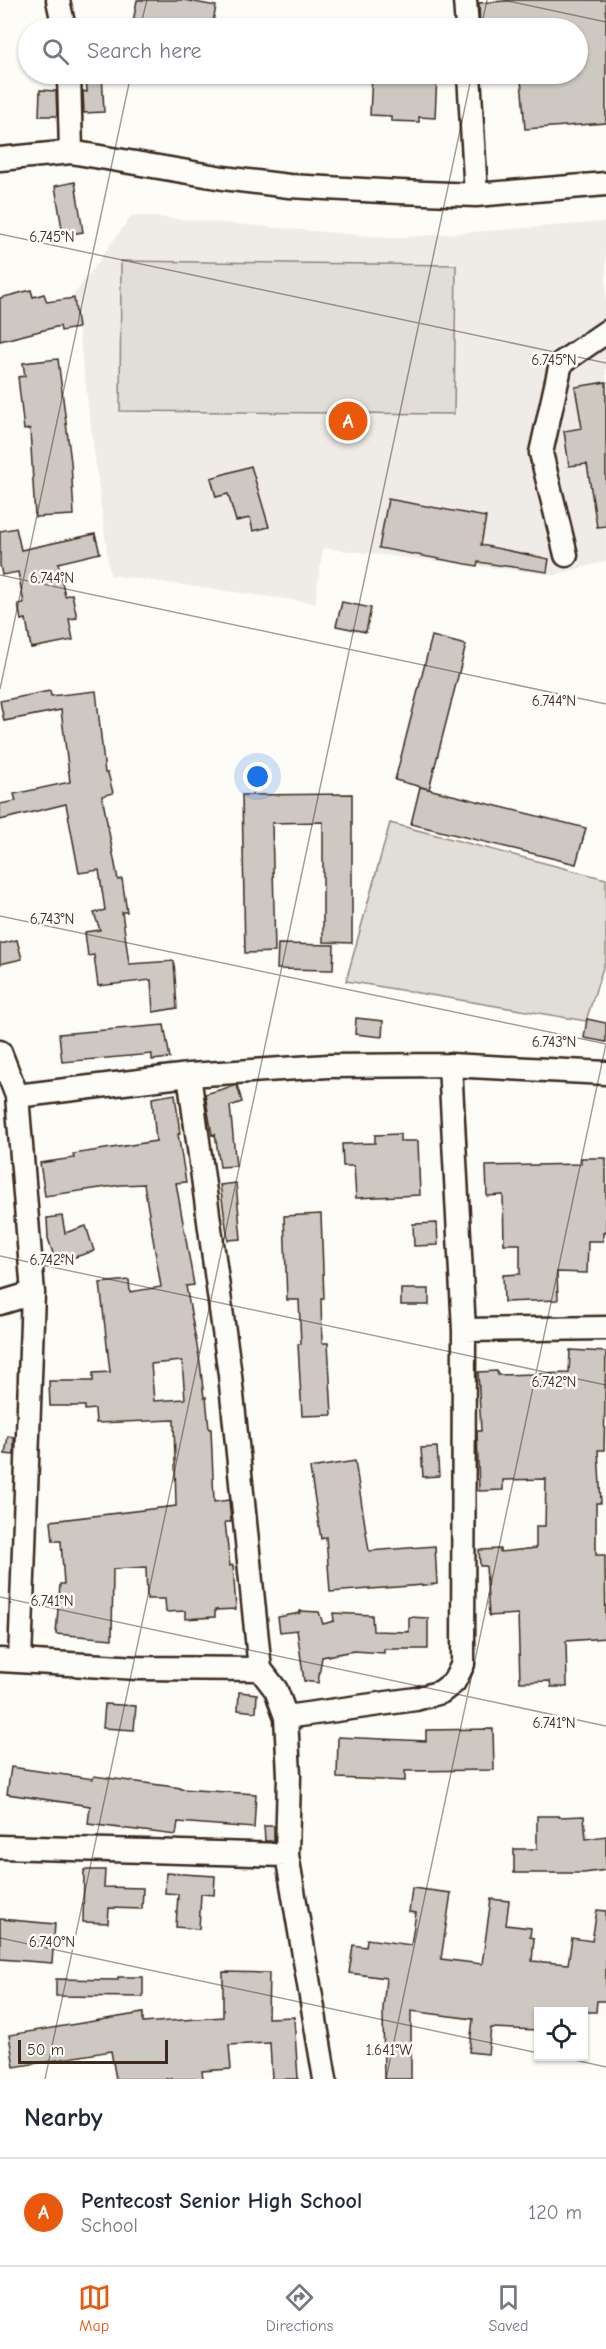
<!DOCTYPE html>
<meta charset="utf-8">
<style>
:root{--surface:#fff;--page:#f6f6f7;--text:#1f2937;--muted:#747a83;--line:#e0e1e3;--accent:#ea580c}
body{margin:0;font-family:"Comic Neue",sans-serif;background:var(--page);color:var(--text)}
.controls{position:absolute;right:18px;bottom:18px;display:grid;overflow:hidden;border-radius:0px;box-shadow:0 2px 4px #0004}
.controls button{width:54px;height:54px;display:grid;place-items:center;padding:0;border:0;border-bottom:2px solid var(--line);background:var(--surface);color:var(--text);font:30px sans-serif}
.scale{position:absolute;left:18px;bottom:15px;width:150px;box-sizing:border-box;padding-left:6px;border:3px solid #3b2a1e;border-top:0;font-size:16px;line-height:21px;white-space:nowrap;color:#3b2a1e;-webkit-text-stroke:4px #fdfcf7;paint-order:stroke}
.you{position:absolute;left:258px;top:777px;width:21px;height:21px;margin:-15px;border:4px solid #fff;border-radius:50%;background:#1a73e8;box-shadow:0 0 0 9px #1a73e833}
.badge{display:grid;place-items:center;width:39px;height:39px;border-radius:50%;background:var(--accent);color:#fff;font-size:20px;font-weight:700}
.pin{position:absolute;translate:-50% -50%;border:3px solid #fff;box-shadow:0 2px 6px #0006}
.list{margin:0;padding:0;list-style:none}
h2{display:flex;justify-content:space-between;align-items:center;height:78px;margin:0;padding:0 24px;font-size:26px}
h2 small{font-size:20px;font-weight:400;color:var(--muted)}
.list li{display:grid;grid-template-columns:39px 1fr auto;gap:18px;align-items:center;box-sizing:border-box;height:108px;padding:0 24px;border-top:2px solid var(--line)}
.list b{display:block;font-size:22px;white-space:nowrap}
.list p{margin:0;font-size:20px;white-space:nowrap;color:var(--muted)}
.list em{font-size:20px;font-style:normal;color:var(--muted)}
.icon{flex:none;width:33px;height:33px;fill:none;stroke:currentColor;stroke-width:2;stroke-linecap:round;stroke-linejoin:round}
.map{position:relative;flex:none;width:606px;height:2079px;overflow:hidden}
.search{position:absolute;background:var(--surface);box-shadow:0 2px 4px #0004;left:18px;right:18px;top:18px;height:66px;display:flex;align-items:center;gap:15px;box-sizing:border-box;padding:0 21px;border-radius:33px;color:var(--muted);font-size:22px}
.sheet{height:186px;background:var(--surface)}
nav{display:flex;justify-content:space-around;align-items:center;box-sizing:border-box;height:84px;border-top:2px solid var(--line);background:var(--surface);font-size:16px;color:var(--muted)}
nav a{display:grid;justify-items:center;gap:3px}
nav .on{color:var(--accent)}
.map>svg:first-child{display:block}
.built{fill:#efece7}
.green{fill:#e1ded7;stroke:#8e847a;stroke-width:1.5}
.building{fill:#cdc8c2;stroke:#3b2a1e;stroke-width:1.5;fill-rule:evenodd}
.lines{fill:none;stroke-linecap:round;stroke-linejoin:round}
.minor-casing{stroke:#3b2a1e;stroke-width:27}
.minor{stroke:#fdfcf7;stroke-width:22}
.ticks{fill:none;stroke:#3b2a1e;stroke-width:1.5;stroke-opacity:0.45}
.ticks-label{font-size:15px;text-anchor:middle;fill:#3b2a1e;stroke:#fdfcf7;stroke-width:5;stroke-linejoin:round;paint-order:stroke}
</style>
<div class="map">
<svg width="606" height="2079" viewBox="0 0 606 2079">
<rect width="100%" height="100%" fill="#fdfcf7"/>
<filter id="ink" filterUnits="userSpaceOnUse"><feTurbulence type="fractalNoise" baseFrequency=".0167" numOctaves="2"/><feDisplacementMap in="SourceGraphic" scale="12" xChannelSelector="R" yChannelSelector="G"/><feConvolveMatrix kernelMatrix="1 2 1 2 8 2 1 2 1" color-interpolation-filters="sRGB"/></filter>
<g filter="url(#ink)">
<path class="built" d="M132 215 392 238 606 222V561L555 575 323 548 315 603 110 575 74 295Z"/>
<path class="green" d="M121 261 456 265 454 414 120 411Z
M390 823 606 879V958L586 1021 346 981Z"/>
<path class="building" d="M137 0H184L216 6 212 28H132Z
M517 0H606V123L525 129 521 79 578 75V28H480L479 3Z
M86 74H102L104 112 84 113 83 91 87 92Z
M372 74H437L435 118 419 117V122L391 121V116L370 115Z
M40 90 56 91 57 116H39Z
M75 182 83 232 63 235 55 186Z
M31 290 33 297 44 294 47 302 74 298 78 328 61 331 60 326 0 341V298Z
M58 359 71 462 74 515 35 517 30 429 24 430 18 377 25 376 23 363Z
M606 382V526L597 527 587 464 569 466 564 431 582 428 575 387Z
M251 466 269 527 253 531 250 518 236 521 228 494 216 497 211 478Z
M388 499 486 517 481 545 549 559 547 572 478 562 477 566 379 548Z
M16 528 21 550 95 534 100 553 58 563 65 596 72 594 77 618 69 619 73 640 31 648 26 619 21 620 18 604 24 603 18 572 2 575 0 565V531Z
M342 602 371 608 366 632 336 626Z
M432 636 466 645 429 789 395 780Z
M50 691 51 696 96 691 105 773H108L113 793 102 796 118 880 122 879 127 912H122L129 964 174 961 177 1008 153 1012 151 980 98 986 94 955 88 956 85 932 100 930 94 913 105 910 99 870 79 873 66 804 0 820V804L16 801 14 794 70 782 61 710 4 721 0 701Z
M420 787 586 828 576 864 411 824Z
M352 794V943L323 942V822L272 823 275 952 245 953 242 795Z
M17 940 22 959 0 964V944Z
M278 944 334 945 333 970 277 969Z
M356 1018 383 1021 382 1037 355 1034Z
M587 1019 606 1023V1042L584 1038Z
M164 1025 170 1058 152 1060V1054L62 1062 59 1034Z
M237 1085 242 1102 230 1106 236 1166 220 1167 215 1134 212 1135 205 1094Z
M175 1094 180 1134H178L186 1182 176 1183 194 1285 186 1286 200 1362 204 1398 206 1397 209 1429H211L214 1502 229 1500 231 1522H225L230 1566 233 1565 236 1609 215 1610V1617L185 1619V1611L166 1612 165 1599H147L146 1567 113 1569 112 1639 56 1634 60 1584H64L61 1541H53L51 1521 176 1506 174 1420 96 1423 95 1409 85 1410V1406H50L49 1381H93V1373L110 1372 100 1283 129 1280 130 1292 161 1287 144 1184 121 1185 45 1196 40 1163 74 1158 73 1154 156 1141 152 1098ZM182 1361 185 1399 154 1401 151 1364Z
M400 1134V1141H418L420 1195 356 1198 354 1166H343L342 1144 375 1143V1135Z
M581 1158H606V1232H603V1241H588L587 1273 557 1272 558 1300 504 1302 503 1275 520 1274V1244H504L503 1195 487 1196 486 1166 581 1164Z
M236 1183 241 1239 228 1240 220 1185Z
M321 1214 324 1299H321L322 1343H328L332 1415 302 1416 298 1344H301L299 1300H287L284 1216Z
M62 1216 65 1233 86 1226 94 1251 56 1263 48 1238 47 1218Z
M437 1223 438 1245 414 1246 413 1224Z
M401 1289H429V1305H401Z
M570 1350 606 1352 604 1450H598L601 1503H596V1555H605L606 1638 566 1641 567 1687H551L550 1681 520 1682 518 1614 489 1616 486 1566H480L479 1550 500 1549V1552L536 1548V1526H545L546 1479 503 1480V1490L479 1491 477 1431H481L478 1372 497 1371 498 1375 569 1373Z
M8 1436 14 1437V1455L5 1454Z
M437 1447 439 1476 423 1477 421 1448Z
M355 1461 369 1551 435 1546 437 1584 330 1592 326 1537 321 1539 310 1468Z
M300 1611 319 1612 323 1624 334 1621 333 1613 372 1615 373 1631 409 1632V1617L428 1618V1649H384V1653L354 1651 322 1657 318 1683 304 1681 297 1630 280 1632 278 1617 300 1613Z
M239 1692 257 1694 256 1712 238 1710Z
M105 1704 136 1706 134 1730 103 1728Z
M493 1729 494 1770 405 1771V1781L337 1778 338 1737 426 1741V1730Z
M11 1767 93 1779 94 1776 181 1788V1789L256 1794 254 1828 178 1822 176 1835 88 1824 90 1806 7 1794Z
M537 1816H559V1817L584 1816 586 1839 606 1836V1870L584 1873H514V1849H537Z
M264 1826H274V1841H265Z
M84 1870H105L104 1887 143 1888 142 1909 109 1908 108 1923 83 1922Z
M166 1873 215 1876 214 1895 201 1894 199 1929 176 1927 178 1894 165 1893Z
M412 1888 451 1893 441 1959 482 1964 491 1899 509 1901 506 1925 531 1928 530 1937 534 1938 532 1961 568 1964 572 1938 592 1941 597 1910 606 1911V2001H597L596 2012H538V2030L491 2028 488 2054 469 2052 473 2019 411 2011V2079H384L383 2009 386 1978 349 1973 353 1945 366 1947 367 1939 411 1945 416 1913 409 1912Z
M0 1919 55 1924 52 1963 0 1959Z
M223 1972 269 1973 268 2018 294 2017 298 2079H272L270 2043 229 2045 231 2069 202 2071 203 2079H116L111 2051 14 2067 9 2035 143 2013V2023L223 2017Z
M118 1977H143V1997L56 1996V1979L118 1980Z"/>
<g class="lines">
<g class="minor-casing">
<path id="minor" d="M58 0 64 28
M465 0 467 28
M69 74 71 152
M469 74 476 195
M0 159 71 152 223 178 289 186 400 192 476 195 606 184
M566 555 541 453 561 363 606 332
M0 1052 17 1096 33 1293 20 1661
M189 1075 230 1375 260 1669
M17 1096 189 1075 328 1066 450 1065 606 1073
M0 1303 33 1293
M464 1330 606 1328
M0 1660 138 1668 260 1669 276 1690 286 1717 289 1775 287 1855 325 2079
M286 1717 416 1699 441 1692 454 1682 463 1664 464 1330 450 1065
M0 1847 287 1855"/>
</g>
<use href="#minor" class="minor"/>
</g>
</g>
<path class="ticks" d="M503 0 606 22M140 28 147 0M481 28 487 0M0 234 606 363M0 575 606 704M0 689 131 74M0 916 606 1044M0 1256 606 1385M0 1597 606 1726M0 1938 538 2053M557 2056 606 2067M45 2079 472 74M386 2079 606 1044"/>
<g class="ticks-label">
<text x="52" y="242">6.745°N</text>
<text x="554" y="365">6.745°N</text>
<text x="52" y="583">6.744°N</text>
<text x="554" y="706">6.744°N</text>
<text x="52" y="924">6.743°N</text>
<text x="554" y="1047">6.743°N</text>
<text x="52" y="1265">6.742°N</text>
<text x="554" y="1387">6.742°N</text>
<text x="52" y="1606">6.741°N</text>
<text x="554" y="1728">6.741°N</text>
<text x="52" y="1947">6.740°N</text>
<text x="389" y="2055">1.641°W</text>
</g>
</svg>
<div class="controls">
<button><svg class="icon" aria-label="locate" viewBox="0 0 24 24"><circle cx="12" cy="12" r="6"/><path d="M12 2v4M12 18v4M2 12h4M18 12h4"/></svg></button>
</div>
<div class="scale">50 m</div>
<div class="you"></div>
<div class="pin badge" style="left:348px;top:421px">A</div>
<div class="search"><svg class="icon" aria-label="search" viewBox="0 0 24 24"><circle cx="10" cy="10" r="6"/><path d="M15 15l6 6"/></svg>Search here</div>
</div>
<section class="sheet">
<h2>Nearby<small></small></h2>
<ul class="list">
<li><span class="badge">A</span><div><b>Pentecost Senior High School</b><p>School</p></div><em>120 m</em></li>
</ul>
</section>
<nav>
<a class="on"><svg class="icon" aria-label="map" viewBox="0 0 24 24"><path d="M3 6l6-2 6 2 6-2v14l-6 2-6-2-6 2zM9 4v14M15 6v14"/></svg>Map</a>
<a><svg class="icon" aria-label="directions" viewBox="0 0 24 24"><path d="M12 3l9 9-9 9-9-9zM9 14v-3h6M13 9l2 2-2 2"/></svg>Directions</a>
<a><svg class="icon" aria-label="saved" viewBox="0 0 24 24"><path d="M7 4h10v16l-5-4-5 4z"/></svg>Saved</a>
</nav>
